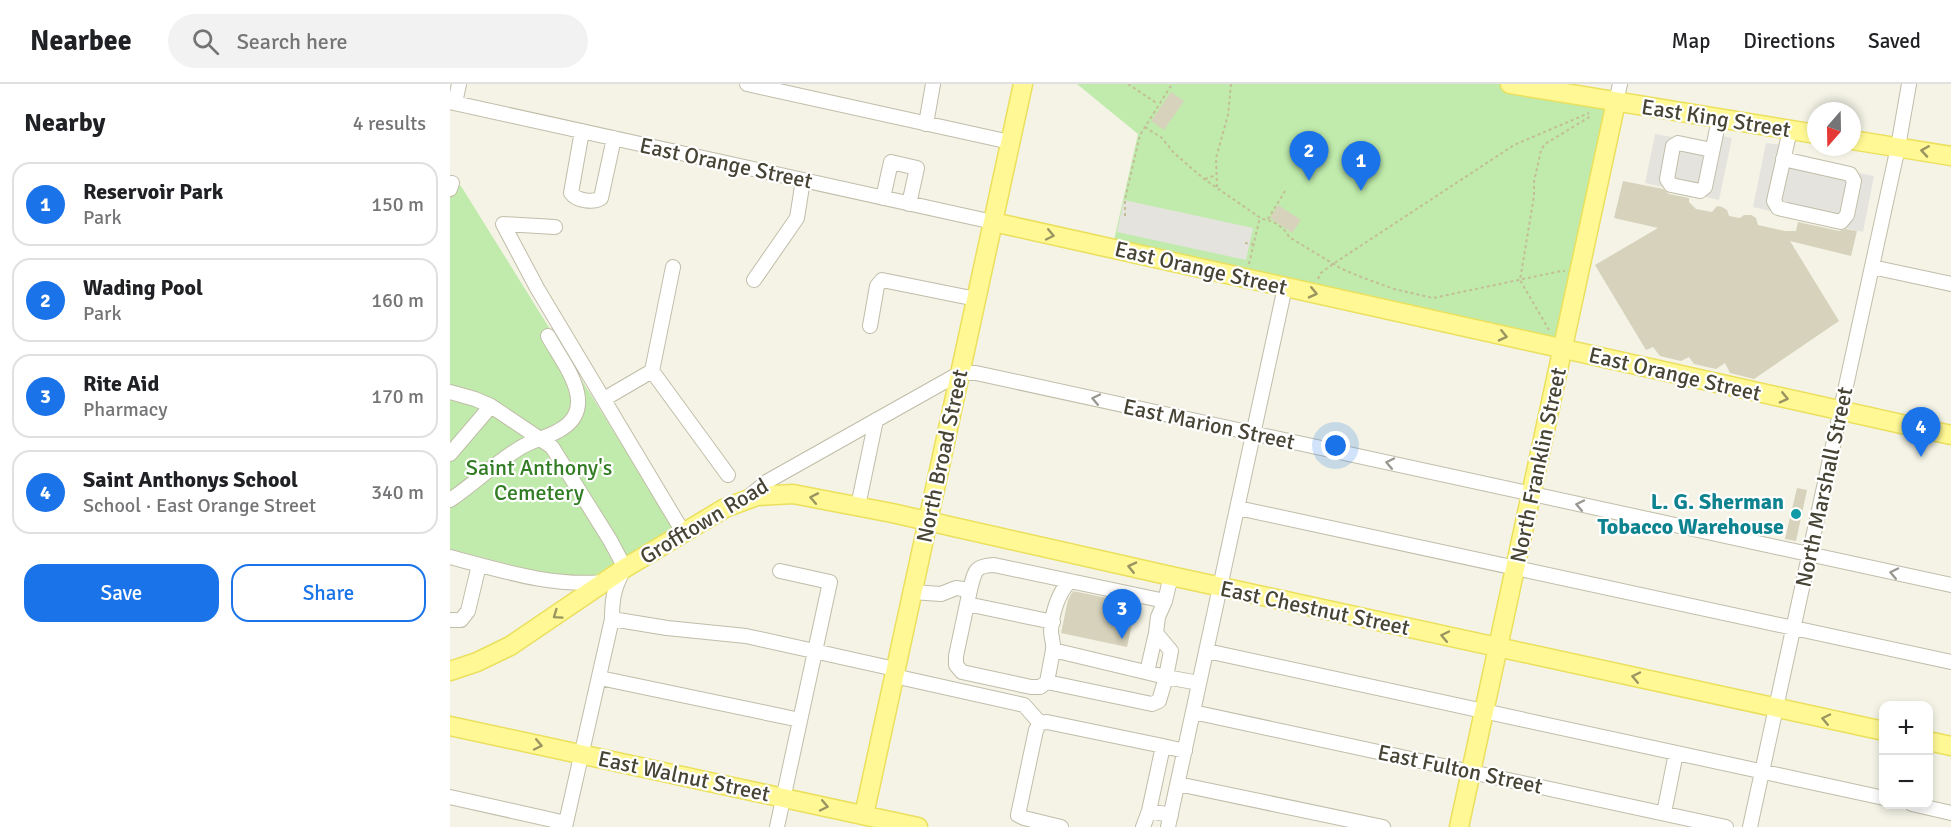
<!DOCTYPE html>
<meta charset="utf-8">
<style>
:root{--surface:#fff;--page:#f2f2f2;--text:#202124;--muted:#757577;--line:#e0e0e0;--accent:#1a73e8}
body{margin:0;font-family:Signika,sans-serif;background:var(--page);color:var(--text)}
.controls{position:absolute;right:18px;bottom:18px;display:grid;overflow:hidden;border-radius:12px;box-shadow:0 3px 9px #0003}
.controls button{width:54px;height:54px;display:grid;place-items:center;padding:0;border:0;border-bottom:2px solid var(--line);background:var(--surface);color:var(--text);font:30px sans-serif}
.compass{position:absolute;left:1357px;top:18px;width:54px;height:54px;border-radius:50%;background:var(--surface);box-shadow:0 3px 9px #0003;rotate:200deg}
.you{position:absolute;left:886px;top:362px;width:21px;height:21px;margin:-15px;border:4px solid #fff;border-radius:50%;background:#1a73e8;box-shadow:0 0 0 9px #1a73e833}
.badge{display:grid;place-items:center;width:39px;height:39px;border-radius:50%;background:var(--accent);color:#fff;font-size:20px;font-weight:700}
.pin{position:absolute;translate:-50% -50px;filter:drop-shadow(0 2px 3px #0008)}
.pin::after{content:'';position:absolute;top:32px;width:21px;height:18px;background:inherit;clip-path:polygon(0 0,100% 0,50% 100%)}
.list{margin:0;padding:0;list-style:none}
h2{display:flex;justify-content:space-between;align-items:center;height:78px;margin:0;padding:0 24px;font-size:26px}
h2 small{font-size:20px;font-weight:400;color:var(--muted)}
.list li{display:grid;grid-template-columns:39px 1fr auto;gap:18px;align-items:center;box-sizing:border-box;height:84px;margin:0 12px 12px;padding:0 12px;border:2px solid var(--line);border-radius:18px}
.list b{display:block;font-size:22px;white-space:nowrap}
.list p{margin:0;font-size:20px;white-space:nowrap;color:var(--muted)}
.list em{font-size:20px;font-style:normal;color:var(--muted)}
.actions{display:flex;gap:12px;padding:18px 24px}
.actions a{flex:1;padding:14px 0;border:2px solid var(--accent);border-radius:18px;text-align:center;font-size:21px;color:var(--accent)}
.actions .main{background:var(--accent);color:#fff}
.icon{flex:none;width:33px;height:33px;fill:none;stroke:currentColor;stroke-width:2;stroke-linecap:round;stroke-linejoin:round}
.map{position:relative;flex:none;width:1501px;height:743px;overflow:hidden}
header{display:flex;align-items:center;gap:36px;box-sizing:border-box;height:84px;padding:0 30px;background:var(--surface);border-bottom:2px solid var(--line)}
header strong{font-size:28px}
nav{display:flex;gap:33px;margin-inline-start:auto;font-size:21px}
.search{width:420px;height:54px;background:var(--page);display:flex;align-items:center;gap:15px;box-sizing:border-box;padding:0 21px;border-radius:33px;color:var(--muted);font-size:22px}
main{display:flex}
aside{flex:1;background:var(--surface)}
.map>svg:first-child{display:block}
.green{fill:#c0ebac}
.parking{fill:#e5e3de}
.building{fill:#d6d2bb}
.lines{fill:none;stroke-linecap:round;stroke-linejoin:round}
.minor-casing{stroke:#c0bda8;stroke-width:16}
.major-casing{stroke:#ebe05d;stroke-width:21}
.path{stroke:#c3bd98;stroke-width:2;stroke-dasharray:3 3;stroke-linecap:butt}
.minor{stroke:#fff;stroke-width:14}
.major{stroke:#fff894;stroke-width:18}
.oneway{stroke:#9a9560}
.oneway2{stroke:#9a9890}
.culture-dot{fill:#0f9aa8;stroke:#fff;stroke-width:2}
.labels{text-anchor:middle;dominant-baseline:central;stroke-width:4.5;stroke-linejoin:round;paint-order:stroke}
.street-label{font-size:22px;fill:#474435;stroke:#fff}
.park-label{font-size:22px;fill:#327d24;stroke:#fff}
.culture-label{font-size:22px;font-weight:bold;fill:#0d838f;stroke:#fff;text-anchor:end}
</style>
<header>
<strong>Nearbee</strong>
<div class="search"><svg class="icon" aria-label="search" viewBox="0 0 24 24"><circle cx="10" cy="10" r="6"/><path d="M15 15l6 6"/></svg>Search here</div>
<nav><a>Map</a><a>Directions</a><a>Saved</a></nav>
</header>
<main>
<aside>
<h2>Nearby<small>4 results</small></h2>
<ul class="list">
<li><span class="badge">1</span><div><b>Reservoir Park</b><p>Park</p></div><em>150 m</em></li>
<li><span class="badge">2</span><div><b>Wading Pool</b><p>Park</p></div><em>160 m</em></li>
<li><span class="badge">3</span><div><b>Rite Aid</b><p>Pharmacy</p></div><em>170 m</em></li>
<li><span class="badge">4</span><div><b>Saint Anthonys School</b><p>School · East Orange Street</p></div><em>340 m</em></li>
</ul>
<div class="actions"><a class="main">Save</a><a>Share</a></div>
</aside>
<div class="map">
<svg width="1501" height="743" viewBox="0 0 1501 743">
<rect width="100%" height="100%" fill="#f4f3e6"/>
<path class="green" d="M627 0H1060L1166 18 1113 265 662 165 688 50Z
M0 99 11 102 223 443 147 491 108 493 0 465Z"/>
<path class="parking" d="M1258 49 1282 54 1269 116 1195 99 1205 50 1256 59Z
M1316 59 1339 62 1337 75 1424 92 1413 148 1303 123Z
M674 116 803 144 796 176 667 148Z"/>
<path class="building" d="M721 8 734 17 714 46 701 37Z
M1173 97 1213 105 1219 110 1239 114V118L1246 125 1262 128 1267 122 1272 123 1277 126 1279 132 1290 134 1294 131H1301L1306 134 1308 141 1335 147H1346L1348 138 1389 147 1396 145 1407 147 1401 172 1340 157 1389 237 1304 295 1280 289 1275 279 1266 285 1244 280 1239 273 1231 277 1210 272 1203 263 1196 266 1145 181 1208 144 1164 134Z
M828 121 851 136 842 149 820 134Z
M1347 404 1357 406 1346 457 1335 455Z
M623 507 686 520 677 563 611 549 618 516Z"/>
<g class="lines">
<g class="minor-casing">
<path id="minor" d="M297 0 560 58
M0 18 543 138
M1166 18 1170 0
M5 19 9 0
M476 40 483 0
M132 47 121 109C127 117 143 119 151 114L164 54
M1262 66 1228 59 1223 62 1217 95 1221 101 1250 107 1255 103 1269 35
M1333 75 1400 90 1404 97 1397 131 1391 138 1328 124 1324 117 1340 46
M0 105 2 99
M433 114 441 78 467 84 459 120
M105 143 53 140 87 204 233 448
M1422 183 1501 200
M304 196 347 134 353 96
M420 242 427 202 432 196 526 215
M202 287 278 391
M0 308 25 315 41 322 102 363 160 456 175 484C164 502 162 515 162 535L115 743
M154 315 202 287 223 183
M0 370 41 322
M297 414 318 397 510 289H526L1501 501
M0 416C24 400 45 379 70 364 82 356 96 354 108 347 151 324 114 281 98 252
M408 422 426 336
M788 424 1501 578
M0 473C50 486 101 503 153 498
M620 497C608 509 602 529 601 547 601 553 604 559 603 566L716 593 721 567 706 549 708 533 715 517
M520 506C525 487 524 482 544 481L715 517 721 492
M462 508 491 510 506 504 520 506 517 520 603 538
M517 520 506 572V581L512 588 581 603H590L597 598 702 620 709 617 716 593 749 599
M162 535 217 544 296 552 445 585
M0 536H11L18 527 29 481
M757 567 1434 714
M697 588 706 549
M444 592 574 621 590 639
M150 594 350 636
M597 598 603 566
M743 628 1276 743
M728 700 933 743
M0 713 116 739
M1462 720 1501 729
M1214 729 1226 669
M721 731 699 727 713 662 735 667
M327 743 380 498 330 487
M611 743 574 734 568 731 586 646 590 639 597 638 713 662
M693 743 699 727
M718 743 835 203
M1300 743 1448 63 1459 0"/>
</g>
<g class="major-casing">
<path id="major" d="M1060 0 1366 50
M1402 56 1501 72
M543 138 1501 351
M0 587 27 578 60 562 175 484 275 424 307 412 343 410 442 429 721 492 1434 647
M0 642 468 743
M1478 657 1501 662
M414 731 573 0
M1009 743 1166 18"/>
</g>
<path class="path" d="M678 0 708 20
M695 43 712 54 724 69 754 95 812 135C823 136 834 143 839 153L892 185 911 193 944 205 983 214 1111 187H1115
M755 95 766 91
M767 103 766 74 778 31 781 0
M675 132V115L690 51 722 0
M818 135 835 107
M795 159 803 160
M799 180 810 133
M868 195 871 189 883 180 1064 61 1139 29
M1099 246 1070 196 1084 112V98L1091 66 1095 60 1141 32"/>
<use href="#minor" class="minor"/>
<use href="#major" class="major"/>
</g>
<defs><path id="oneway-chevron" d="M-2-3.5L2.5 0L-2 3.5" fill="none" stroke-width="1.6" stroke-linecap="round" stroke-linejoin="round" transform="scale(1.5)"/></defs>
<g class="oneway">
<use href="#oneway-chevron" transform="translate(1475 67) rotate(-171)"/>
<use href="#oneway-chevron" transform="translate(600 151) rotate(12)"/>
<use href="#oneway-chevron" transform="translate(863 209) rotate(13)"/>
<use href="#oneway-chevron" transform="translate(1053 252) rotate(13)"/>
<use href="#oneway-chevron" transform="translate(1334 314) rotate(13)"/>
<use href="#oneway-chevron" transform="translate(364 414) rotate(-169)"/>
<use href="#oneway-chevron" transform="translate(682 483) rotate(-167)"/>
<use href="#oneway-chevron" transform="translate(107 531) rotate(145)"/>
<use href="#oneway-chevron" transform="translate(995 552) rotate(-168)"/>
<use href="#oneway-chevron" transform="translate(1186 593) rotate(-168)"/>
<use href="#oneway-chevron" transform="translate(1376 635) rotate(-168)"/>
<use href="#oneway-chevron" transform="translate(88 661) rotate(12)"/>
<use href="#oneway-chevron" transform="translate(374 722) rotate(12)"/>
</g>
<g class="oneway2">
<use href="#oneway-chevron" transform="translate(646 315) rotate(-168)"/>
<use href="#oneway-chevron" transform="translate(940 379) rotate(-168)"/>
<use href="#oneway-chevron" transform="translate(1130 421) rotate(-168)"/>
<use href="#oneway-chevron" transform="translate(1444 489) rotate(-168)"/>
</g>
<circle class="culture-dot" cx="1346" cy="430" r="6"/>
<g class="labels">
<g class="street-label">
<text transform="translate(1266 34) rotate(9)">East King Street</text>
<text transform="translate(276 79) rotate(12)">East Orange Street</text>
<text transform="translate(751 184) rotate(13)">East Orange Street</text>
<text transform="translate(1225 290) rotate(13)">East Orange Street</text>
<text transform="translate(759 340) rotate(12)">East Marion Street</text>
<text transform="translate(492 372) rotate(-78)">North Broad Street</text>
<text transform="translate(1088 381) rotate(-78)">North Franklin Street</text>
<text transform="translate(1374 403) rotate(-78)">North Marshall Street</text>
<text transform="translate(254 437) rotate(-31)">Grofftown Road</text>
<text transform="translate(865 524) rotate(12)">East Chestnut Street</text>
<text transform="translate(1010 685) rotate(12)">East Fulton Street</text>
<text transform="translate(234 692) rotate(12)">East Walnut Street</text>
</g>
<g class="park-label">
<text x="89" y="383">Saint Anthony's<tspan x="89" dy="25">Cemetery</tspan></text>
</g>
<g class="culture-label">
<text x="1334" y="417">L. G. Sherman<tspan x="1334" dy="25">Tobacco Warehouse</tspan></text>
</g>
</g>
</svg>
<div class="controls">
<button>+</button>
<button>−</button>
</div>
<svg class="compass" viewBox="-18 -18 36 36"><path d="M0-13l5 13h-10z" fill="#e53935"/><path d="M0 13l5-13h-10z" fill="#757577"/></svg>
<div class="you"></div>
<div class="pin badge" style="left:911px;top:107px">1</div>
<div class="pin badge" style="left:859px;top:97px">2</div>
<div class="pin badge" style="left:672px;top:555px">3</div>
<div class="pin badge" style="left:1471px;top:373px">4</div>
</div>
</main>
